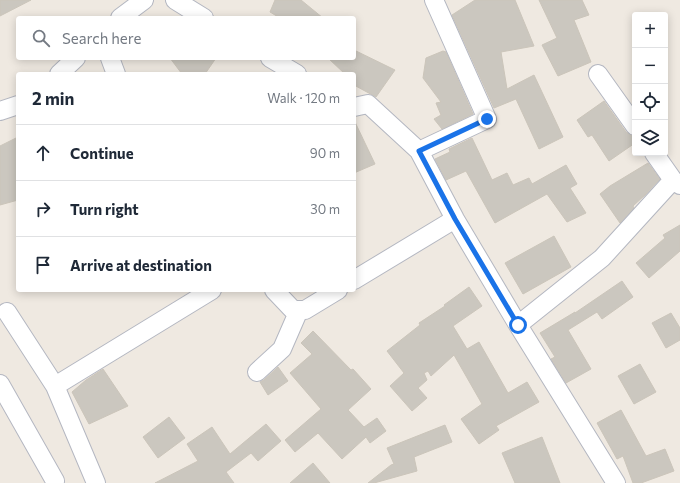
<!DOCTYPE html>
<meta charset="utf-8">
<style>
:root{--surface:#fff;--page:#f6f6f7;--text:#1f2937;--muted:#747a83;--line:#e0e1e3}
body{margin:0;font-family:Commissioner,sans-serif;background:var(--page);color:var(--text)}
.controls{position:absolute;right:12px;top:12px;display:grid;overflow:hidden;border-radius:4px;box-shadow:0 2px 10px #0003}
.controls button{width:36px;height:36px;display:grid;place-items:center;padding:0;border:0;border-bottom:1px solid var(--line);background:var(--surface);color:var(--text);font:20px sans-serif}
.stop{position:absolute;width:12px;height:12px;margin:-9px;border:3px solid #1a73e8;border-radius:50%;background:#fff}
.stop.end{background:#1a73e8;border-color:#fff;box-shadow:0 1px 4px #0008}
.list{margin:0;padding:0;list-style:none}
h2{display:flex;justify-content:space-between;align-items:center;height:52px;margin:0;padding:0 16px;font-size:17px}
h2 small{font-size:13px;font-weight:400;color:var(--muted)}
.list li{display:grid;grid-template-columns:26px 1fr auto;gap:12px;align-items:center;box-sizing:border-box;height:56px;padding:0 16px;border-top:1px solid var(--line)}
.list b{display:block;font-size:15px;white-space:nowrap}
.list em{font-size:13px;font-style:normal;color:var(--muted)}
.icon{flex:none;width:22px;height:22px;fill:none;stroke:currentColor;stroke-width:2;stroke-linecap:round;stroke-linejoin:round}
.map{position:relative;flex:none;width:680px;height:483px;overflow:hidden}
.search{position:absolute;background:var(--surface);box-shadow:0 2px 10px #0003;left:16px;top:16px;width:340px;height:44px;display:flex;align-items:center;gap:10px;box-sizing:border-box;padding:0 14px;border-radius:4px;color:var(--muted);font-size:15px}
.panel{position:absolute;background:var(--surface);box-shadow:0 2px 10px #0003;left:16px;top:72px;width:340px;height:220px;border-radius:4px}
.map>svg:first-child{display:block}
.building{fill:#cbc7bf;stroke:#cbc5ba}
.lines{fill:none;stroke-linecap:round;stroke-linejoin:round}
.minor-casing{stroke:#b4b7c1;stroke-width:20}
.minor{stroke:#fff;stroke-width:18}
.route{stroke:#1a73e8;stroke-width:5}
</style>
<div class="map">
<svg width="680" height="483" viewBox="0 0 680 483">
<rect width="100%" height="100%" fill="#efe9e1"/>
<path class="building" d="M0 0H31L0 16Z
M275 0H301L323 18H280L270 12Z
M475 0H515L534 46 501 52 507 89 534 75 563 137 539 149 516 99 494 108 452 15Z
M539 0H582L589 15 574 20 591 62 558 76 542 45 557 38Z
M354 50 395 70 376 97 354 85V74H345L328 58H354Z
M443 51 446 52 473 114 442 129 434 119 441 115 436 103 441 102 423 78 426 58Z
M170 58H216L205 74H182Z
M604 101 626 132 633 136 635 140V143L609 161 592 135 588 137 577 120Z
M354 120 375 164 354 173Z
M18 137V200L0 205V146Z
M472 138 492 180 507 173 513 185 529 178 532 184 566 165 577 184 570 188 586 213 567 222 547 194 495 223 466 171 446 180 435 159 450 152 449 149Z
M648 163 660 179 645 195 633 206 634 208 620 223 600 194 610 186Z
M680 225V251L649 278 636 263 665 238 663 235Z
M554 236 571 267 523 294 505 263Z
M622 281 633 297 602 319 597 312 568 330 591 369 566 383 551 359 555 357 540 333 575 312V313Z
M469 287 482 306 453 326 467 349 479 342 508 393 527 382 539 402 496 426 499 430 479 444 461 419 482 404 454 355 431 376 428 371 424 373 427 380 418 388 427 398 412 411 390 386 404 373 387 351 420 325 419 323 445 306 444 305Z
M671 313 680 328V340L666 348 652 323Z
M313 331 351 370 353 369 371 389 348 410 364 427 377 418 386 431 370 443 366 437 342 459 318 433 295 452 285 440 321 409 290 373 312 354 301 343Z
M640 364 656 392 634 404 618 376Z
M278 367 288 381 268 395 260 382 264 380Z
M103 369 128 406 89 424 72 392 86 380Z
M621 410 646 456 665 449 674 471 641 483H633L623 456 617 459 597 423Z
M169 417 185 438 158 458 143 437Z
M266 424 281 441 258 461 251 453 226 472 234 483H155L198 461 187 444 212 427 230 454Z
M445 425 452 442 414 457 417 471 374 483H368L391 465 394 464 387 448Z
M542 437 560 483H515L502 453Z
M313 463 330 483H290Z"/>
<g class="lines">
<g class="minor-casing">
<path id="minor" d="M175 0 204 18
M434 0 487 119 419 151 455 219 518 325 616 483
M120 18 144 0
M110 58 116 74
M270 58 297 74
M59 74 76 58
M598 74 635 126
M354 107 368 104 419 151
M0 111 18 105
M654 153 673 180 680 185
M354 280 455 219
M274 290 293 310H305L338 290
M7 312 55 386 96 483
M518 325 602 258 673 180
M257 372 282 349 299 310
M0 384 55 481
M55 386 212 290"/>
</g>
<use href="#minor" class="minor"/>
</g>
<g class="lines">
<path class="route" d="M487 119 419 151 455 219 518 325"/>
</g>
</svg>
<div class="controls">
<button>+</button>
<button>−</button>
<button><svg class="icon" aria-label="locate" viewBox="0 0 24 24"><circle cx="12" cy="12" r="6"/><path d="M12 2v4M12 18v4M2 12h4M18 12h4"/></svg></button>
<button><svg class="icon" aria-label="layers" viewBox="0 0 24 24"><path d="M12 4l9 5-9 5-9-5zM3 14l9 5 9-5"/></svg></button>
</div>
<div class="stop" style="left:518px;top:325px"></div>
<div class="stop end" style="left:487px;top:119px"></div>
<div class="search"><svg class="icon" aria-label="search" viewBox="0 0 24 24"><circle cx="10" cy="10" r="6"/><path d="M15 15l6 6"/></svg>Search here</div>
<section class="panel">
<h2>2 min<small>Walk · 120 m</small></h2>
<ul class="list">
<li><svg class="icon" aria-label="ahead" viewBox="0 0 24 24"><path d="M12 20V5M6 11l6-6 6 6"/></svg><div><b>Continue</b></div><em>90 m</em></li>
<li><svg class="icon" aria-label="right" viewBox="0 0 24 24"><path d="M7 20v-9h11M14 6l5 5-5 5"/></svg><div><b>Turn right</b></div><em>30 m</em></li>
<li><svg class="icon" aria-label="arrive" viewBox="0 0 24 24"><path d="M6 21V4h12l-3 4 3 4H6"/></svg><div><b>Arrive at destination</b></div></li>
</ul>
</section>
</div>
